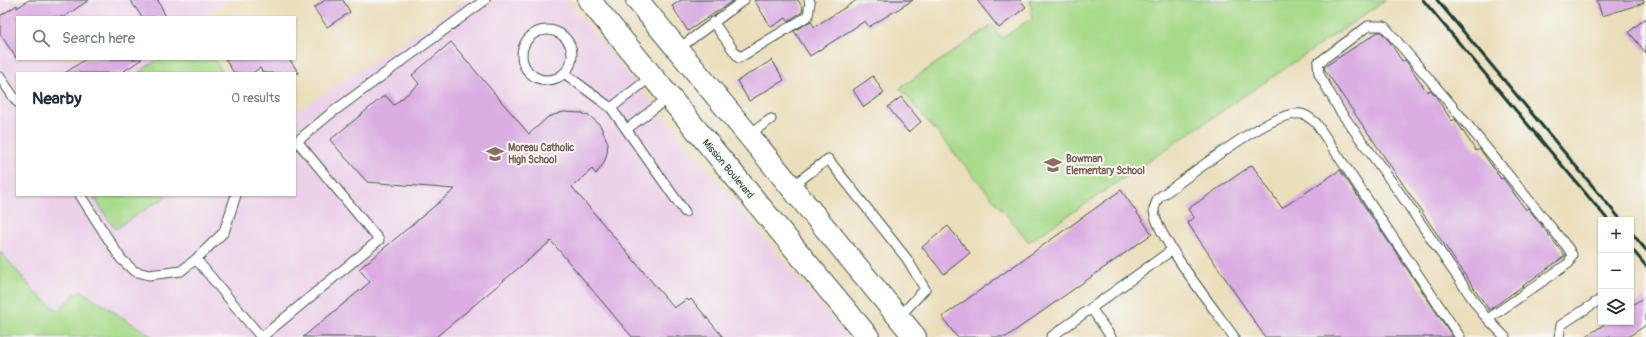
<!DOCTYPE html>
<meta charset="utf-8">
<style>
:root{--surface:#fff;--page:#f6f6f7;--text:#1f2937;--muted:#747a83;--line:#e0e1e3}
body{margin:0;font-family:Pangolin,sans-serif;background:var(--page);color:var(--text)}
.controls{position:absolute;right:12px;bottom:12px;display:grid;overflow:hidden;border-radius:0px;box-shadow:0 1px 3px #0004}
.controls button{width:36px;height:36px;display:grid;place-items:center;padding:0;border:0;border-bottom:1px solid var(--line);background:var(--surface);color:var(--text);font:20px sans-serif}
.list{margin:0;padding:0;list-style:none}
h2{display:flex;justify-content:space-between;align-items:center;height:52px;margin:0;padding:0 16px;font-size:17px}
h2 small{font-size:13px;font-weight:400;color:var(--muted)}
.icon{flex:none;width:22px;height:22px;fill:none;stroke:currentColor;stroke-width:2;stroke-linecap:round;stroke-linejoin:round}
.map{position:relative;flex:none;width:1646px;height:337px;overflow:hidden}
.search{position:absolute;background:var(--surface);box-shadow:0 1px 3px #0004;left:16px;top:16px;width:280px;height:44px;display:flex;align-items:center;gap:10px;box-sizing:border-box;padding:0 14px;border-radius:0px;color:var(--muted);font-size:15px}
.panel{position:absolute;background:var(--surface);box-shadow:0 1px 3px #0004;left:16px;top:72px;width:280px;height:124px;border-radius:0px}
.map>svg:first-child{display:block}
.built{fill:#ecd1e9}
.green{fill:#a7da8a;stroke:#638c5f}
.building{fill:#daace2}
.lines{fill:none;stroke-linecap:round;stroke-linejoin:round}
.lane-casing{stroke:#3e5548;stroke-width:11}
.primary-casing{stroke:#3e5548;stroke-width:24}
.lane{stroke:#fff;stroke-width:9}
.primary{stroke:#fff;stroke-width:22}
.rail{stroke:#1f3d34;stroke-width:3}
.labels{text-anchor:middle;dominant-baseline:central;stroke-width:4;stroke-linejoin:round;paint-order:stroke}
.education-label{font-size:10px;font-weight:bold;fill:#785e54;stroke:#f6f6f2;text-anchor:start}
.street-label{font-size:10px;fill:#1f3d34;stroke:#f6f6f2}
</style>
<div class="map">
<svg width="1646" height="337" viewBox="0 0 1646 337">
<rect width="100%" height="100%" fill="#f6f6f2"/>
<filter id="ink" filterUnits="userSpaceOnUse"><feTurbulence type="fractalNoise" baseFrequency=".025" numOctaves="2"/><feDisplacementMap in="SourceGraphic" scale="8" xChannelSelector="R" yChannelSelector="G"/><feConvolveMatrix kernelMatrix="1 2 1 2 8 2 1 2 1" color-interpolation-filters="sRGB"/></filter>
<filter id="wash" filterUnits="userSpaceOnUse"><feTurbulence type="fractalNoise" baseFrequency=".012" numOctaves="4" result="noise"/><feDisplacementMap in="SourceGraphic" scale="16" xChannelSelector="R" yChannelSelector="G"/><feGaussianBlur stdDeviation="0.9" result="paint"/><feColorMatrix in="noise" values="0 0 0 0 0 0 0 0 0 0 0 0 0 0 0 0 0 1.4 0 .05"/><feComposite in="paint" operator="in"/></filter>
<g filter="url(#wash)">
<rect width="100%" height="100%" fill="#ebdebb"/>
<path class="built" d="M0 0H227L202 17H17V59H214L223 73H17V195H295V112L467 0H566L847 337H153L80 290 58 310 36 293 0 251Z"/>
<path class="green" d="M1030 0H1386L1029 242 900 88 992 25 1002 38 1032 18Z
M158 59H214L223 73H138Z
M92 195H168L115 229Z
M0 251 36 293 58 310 80 290 153 337H0Z"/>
<g id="blocks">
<path class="building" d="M29 0H89L64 17H17V59L0 34V16L17 5V8Z
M130 0H158L166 17H142Z
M325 0H343L350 12 327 27 314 8Z
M681 0H734L688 31 672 6Z
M754 0H798L803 8 802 12 788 21 786 18 771 27Z
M857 0H913L869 27 865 21 810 56 794 31 811 21 814 27Z
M977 0H1020L1026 7 999 28Z
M1597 0H1643L1644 3 1602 16Z
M1646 18V53L1629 32Z
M1378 32H1381L1389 41 1402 61 1405 60 1408 64 1427 92 1430 90 1434 94 1452 121 1455 119 1476 151 1480 149 1501 179 1503 178 1526 210 1528 208 1565 256 1489 310 1325 70 1324 67Z
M451 42 529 134 548 117 563 112 582 113 591 117 600 125 608 143 607 153 604 163 596 174 592 169 572 187 674 308 687 299 689 301 691 299 723 337H632L551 241 436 337H303L370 282 359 269 455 189 367 182 330 140 385 95 394 105 419 84 412 75Z
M86 59H142L121 73H65Z
M225 59H289L299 73H263L260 68 252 73H234Z
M772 60 784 80 749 101 737 81Z
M873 76 884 93 864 107 853 90Z
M901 97 921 122 908 132 888 107Z
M1252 165 1282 208 1340 170 1453 337H1265L1187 222 1194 218 1188 209Z
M1121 190 1152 234 1006 337H957L942 317Z
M948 226 970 253 944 274 922 247Z
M1646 296V325L1628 337H1585L1608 322H1631V306Z"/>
</g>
</g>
<g filter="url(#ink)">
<use href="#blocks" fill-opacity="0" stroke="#3e5548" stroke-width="1"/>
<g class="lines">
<g class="lane-casing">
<path id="lane" d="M713 22 739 58 808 16 810 2 809 0
M522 55a25 25 0 1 1 50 0a25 25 0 1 1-50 0Z
M678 49 744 0
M564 73 611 108 685 212
M0 77 17 102
M611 108 652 76
M627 129 669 97
M748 135 771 119
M295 143 330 114 485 0
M791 187 828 159 907 259 925 289 899 317
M80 195 121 259 134 271 149 275 181 271 196 259
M236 195 224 232 196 259 261 337
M1091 308 1111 337
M1488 319 1569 263 1572 255 1568 248 1453 107 1384 26H1368L1318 63 1319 74 1340 111 1399 192 1483 314 1505 337
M262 337 379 240 297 141
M1051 337 1172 250
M1234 337C1218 314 1154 233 1154 210 1154 206 1157 202 1158 198 1185 180 1272 109 1301 114 1306 114 1312 120 1316 123L1460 337
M1559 337 1561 325 1601 299"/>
</g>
<g class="primary-casing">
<path id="primary" d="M589 0 868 337
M637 0 915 337"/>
</g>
<use href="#lane" class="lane"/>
<use href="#primary" class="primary"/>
<path class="rail" d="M1423 0 1608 220
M1437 0 1621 220
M1631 232 1646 250
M1631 248 1646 266"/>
</g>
</g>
<defs>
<g id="school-bare" transform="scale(1.38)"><path d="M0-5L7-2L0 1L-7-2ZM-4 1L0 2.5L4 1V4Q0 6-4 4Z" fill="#8d6e63" stroke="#f6f6f2" stroke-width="2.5" paint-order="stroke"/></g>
</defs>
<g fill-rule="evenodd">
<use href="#school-bare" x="495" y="154"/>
<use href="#school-bare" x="1053" y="165"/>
</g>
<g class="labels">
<g class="education-label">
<text x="508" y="148">Moreau Catholic<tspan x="508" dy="12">High School</tspan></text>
<text x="1066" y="159">Bowman<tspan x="1066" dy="12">Elementary School</tspan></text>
</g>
<g class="street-label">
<text transform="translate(728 169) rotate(50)">Mission Boulevard</text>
</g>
</g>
</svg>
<div class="controls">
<button>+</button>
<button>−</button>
<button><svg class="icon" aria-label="layers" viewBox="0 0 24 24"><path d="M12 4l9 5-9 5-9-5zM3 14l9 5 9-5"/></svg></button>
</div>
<div class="search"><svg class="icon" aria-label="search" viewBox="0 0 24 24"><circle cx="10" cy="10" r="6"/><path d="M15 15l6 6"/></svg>Search here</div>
<section class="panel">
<h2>Nearby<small>0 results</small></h2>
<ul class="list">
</ul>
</section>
</div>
